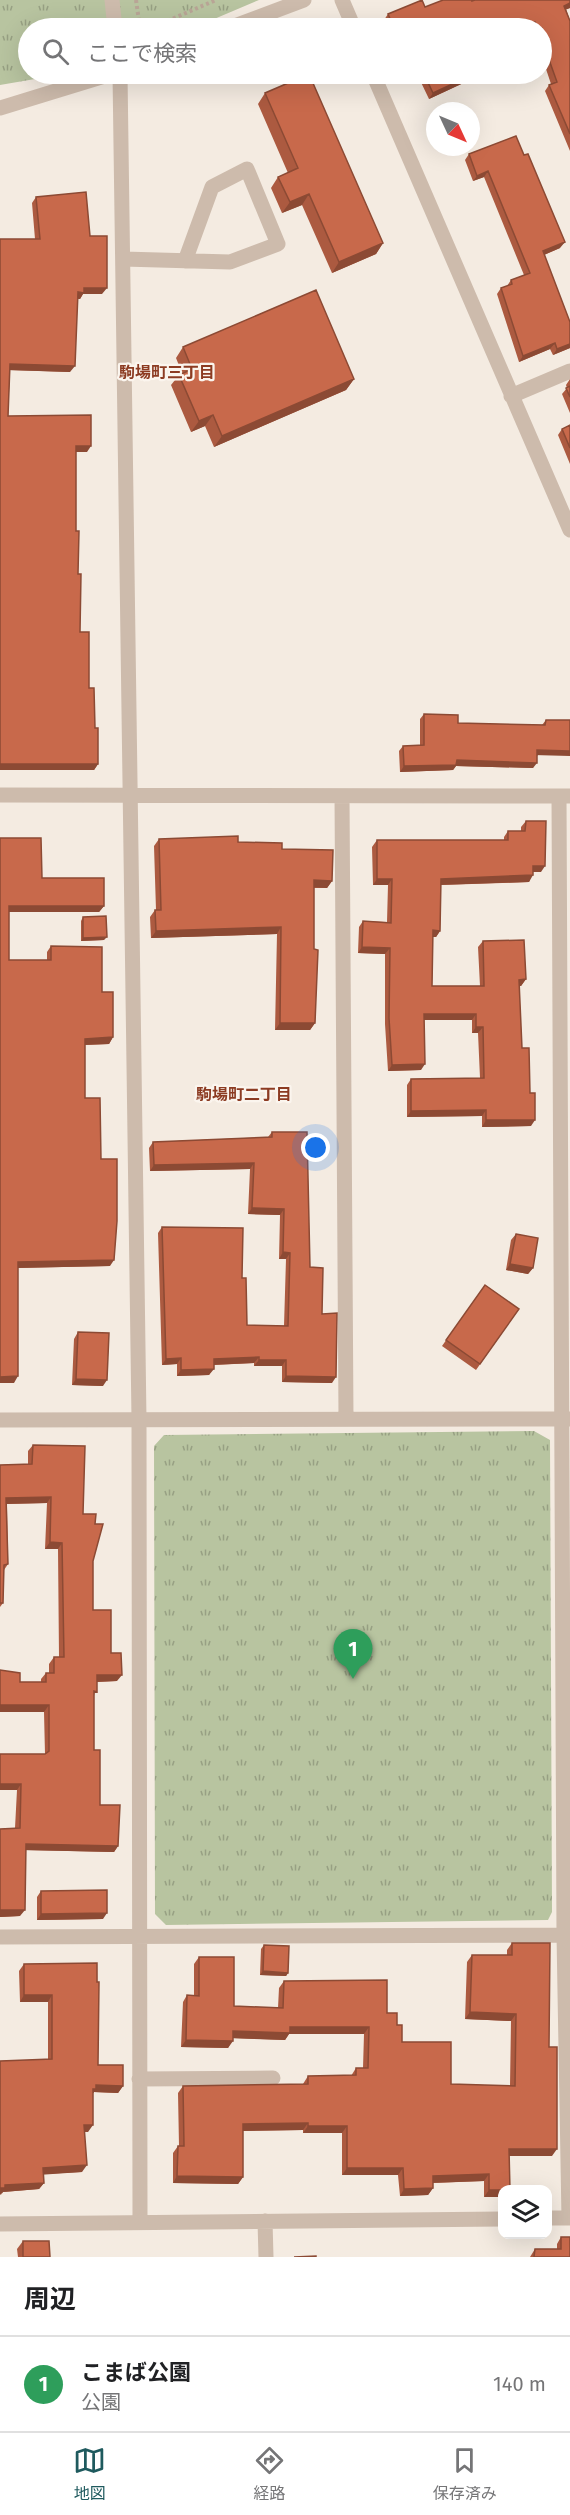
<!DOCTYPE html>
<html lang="ja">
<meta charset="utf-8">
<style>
:root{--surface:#fff;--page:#f6f6f6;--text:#202124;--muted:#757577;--line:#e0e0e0;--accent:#1f5a5e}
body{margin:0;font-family:"Fira Sans","Noto Sans JP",sans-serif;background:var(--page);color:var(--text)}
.controls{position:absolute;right:18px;bottom:18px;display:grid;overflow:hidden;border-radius:12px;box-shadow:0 6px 24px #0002}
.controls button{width:54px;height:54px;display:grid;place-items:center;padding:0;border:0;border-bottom:2px solid var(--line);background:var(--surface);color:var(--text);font:30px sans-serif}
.compass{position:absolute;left:426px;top:102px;width:54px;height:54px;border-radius:50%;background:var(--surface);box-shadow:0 6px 24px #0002;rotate:134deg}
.you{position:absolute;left:316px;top:1148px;width:21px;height:21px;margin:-15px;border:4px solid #fff;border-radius:50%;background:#1a73e8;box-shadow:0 0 0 9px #1a73e833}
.badge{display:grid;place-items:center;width:39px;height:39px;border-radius:50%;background:var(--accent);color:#fff;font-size:20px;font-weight:700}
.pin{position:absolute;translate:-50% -50px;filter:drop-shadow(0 2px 3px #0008)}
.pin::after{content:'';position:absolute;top:32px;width:21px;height:18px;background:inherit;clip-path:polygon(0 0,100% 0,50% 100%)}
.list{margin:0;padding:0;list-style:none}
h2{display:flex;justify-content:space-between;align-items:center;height:78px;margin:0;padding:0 24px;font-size:26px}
h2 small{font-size:20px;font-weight:400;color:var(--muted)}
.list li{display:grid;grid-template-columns:39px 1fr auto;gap:18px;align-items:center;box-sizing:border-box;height:96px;padding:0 24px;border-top:2px solid var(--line)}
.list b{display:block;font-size:22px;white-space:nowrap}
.list p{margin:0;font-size:20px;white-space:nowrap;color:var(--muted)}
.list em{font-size:20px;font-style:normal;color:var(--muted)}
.icon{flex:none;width:33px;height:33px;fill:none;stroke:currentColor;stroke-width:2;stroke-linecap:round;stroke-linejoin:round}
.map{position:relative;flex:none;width:570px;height:2257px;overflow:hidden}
.search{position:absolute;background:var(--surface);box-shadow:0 6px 24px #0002;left:18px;right:18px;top:18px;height:66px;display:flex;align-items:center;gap:15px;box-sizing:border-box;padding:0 21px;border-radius:33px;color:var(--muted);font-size:22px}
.sheet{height:174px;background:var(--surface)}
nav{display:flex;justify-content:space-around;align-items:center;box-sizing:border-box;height:84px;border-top:2px solid var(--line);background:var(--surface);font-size:16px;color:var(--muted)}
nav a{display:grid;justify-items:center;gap:3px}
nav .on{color:var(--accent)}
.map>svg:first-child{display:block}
.grass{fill:url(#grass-tufts)}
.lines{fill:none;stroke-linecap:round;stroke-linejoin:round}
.path{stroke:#b9a596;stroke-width:4;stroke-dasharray:3 3;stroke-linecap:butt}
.minor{stroke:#cdbbac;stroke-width:15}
.wall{fill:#ac5a40}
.shaded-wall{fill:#8c4a34}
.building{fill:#c8694b;stroke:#8c4a34;stroke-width:1.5}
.labels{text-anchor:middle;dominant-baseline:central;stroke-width:4.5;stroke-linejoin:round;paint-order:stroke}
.neighbourhood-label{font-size:16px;font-weight:bold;fill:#8c3b22;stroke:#fbf5ee}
</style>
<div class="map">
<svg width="570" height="2257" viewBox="0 0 570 2257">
<defs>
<pattern id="grass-tufts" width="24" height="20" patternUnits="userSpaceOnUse" patternTransform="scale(1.5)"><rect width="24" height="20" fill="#b8c4a0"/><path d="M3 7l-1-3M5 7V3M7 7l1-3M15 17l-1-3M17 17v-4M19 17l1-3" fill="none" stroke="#97a083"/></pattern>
</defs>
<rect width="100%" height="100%" fill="#f4ebe1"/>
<path class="grass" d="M0 0H259L193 28H28V74H64L0 85Z
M534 1431 550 1440 552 1912 548 1920 166 1925 155 1914 154 1446 164 1435Z"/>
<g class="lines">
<path class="path" d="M136 0 140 28
M151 28 216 0"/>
<path class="minor" d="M112 0 115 28
M342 0 354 28
M229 28 304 0
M120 74 139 1419 140 2222
M373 74 570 530
M0 108 111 74
M123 259 230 262 278 244 247 169 212 187 185 261
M511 396 570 371
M0 795 570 796
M342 796 346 1418
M559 796 564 1935 569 2218
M0 1420 570 1419
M0 1937 570 1935
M139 2079 273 2078
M548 2218H570
M265 2221 266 2257
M0 2224 502 2219"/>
</g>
<path class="wall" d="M570 0V8L566 9 570 21V151L545 91 549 85 551 84 542 57V28H387L384 20 388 14 425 7 472 1Z
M417 74H475L472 79 429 99Z
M265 93 383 243 376 254 332 273 302 205 282 213 271 188 278 177 288 173 258 104Z
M516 136 560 248 544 255 570 322V348L553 355 550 349 519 362 497 294 501 288 507 286 511 280 524 275 484 177 473 181 465 160 469 154Z
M36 197 90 236 102 294H83L80 299H78L70 372 10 370 8 416 87 452H76V531L80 632 98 764 94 770H0V239H35L32 203Z
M183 347 354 379 346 390 214 447 205 426 191 432 171 385 179 375 182 373 176 358Z
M570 379V413L562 394 567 388 566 385Z
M570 425V464L558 435 562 429Z
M424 714 458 723 542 725 546 720H570L537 756 533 768 456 766 453 770 400 772 399 751 403 746 420 745V719Z
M526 821 541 872H533L529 882 441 885 440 931 436 937H433L432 986H480L478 947 483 941 526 979 521 986H519L522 1048 530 1093 531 1126 482 1127V1116L407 1117V1085L411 1079 480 1078 478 1033H472V1020H424L421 1070 388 1071 385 1024V954L358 953 359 927 363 921 387 922 388 885H373L372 847 377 840H504V837L508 831H521V827Z
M0 838 42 878 104 906 99 912H9V960H47V952L51 946 102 992 113 1037 109 1044 85 1045V1098L101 1159 110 1266 18 1268 14 1383H0Z
M159 839 238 842 282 849 332 881 327 888H314V949L315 1023 310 1030H275L277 934 151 938 150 917 155 910H156L154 846Z
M83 917 104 940 81 941V921Z
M272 1132 322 1314 332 1383 282 1382V1366H254V1363L214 1365 209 1375 177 1376V1364L162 1365 158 1233 162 1227 242 1278 247 1325 284 1326 286 1259H279L280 1215 248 1214 250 1169 150 1171 149 1148 153 1142 268 1137Z
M516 1234 533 1268 528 1274 506 1270 511 1240Z
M485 1285 519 1309 476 1370 442 1346Z
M78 1332 103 1386 72 1385 74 1339Z
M33 1445 83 1514 93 1561V1610L111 1653 117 1681 97 1682 94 1696V1750L100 1805 118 1846 114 1852 25 1850 20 1916 0 1917V1829L15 1828 17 1790H0L45 1754 44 1712H0V1670L20 1682H41V1679L46 1673H49V1664L54 1657H59L58 1549H45L47 1503 7 1504 8 1564 4 1570 3 1603 0 1607V1465L28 1464V1451Z
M41 1891 103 1919 37 1920V1897Z
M512 1943 549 2047 552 2156H509L510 2190 484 2197V2181L433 2183V2188L428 2195 400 2196 398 2175H342V2133H303V2130L243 2131V2177L238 2184 173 2183V2153L178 2146H179L178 2093 183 2086 303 2084 308 2076H351L356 2068H363L364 2034H289L285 2040 233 2038 228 2048 181 2047 183 2002 187 1995H194V1964L199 1957 234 2006 278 2008 279 1988 284 1981 387 2013 397 2025 402 2042 451 2084 510 2086 511 2021 465 2019 467 1962 472 1955H507V1950Z
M264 1945 288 1973 286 1976 260 1975 261 1949Z
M97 1963 98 2065 123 2086 118 2093 94 2092 93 2093 88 2132H85L82 2172 43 2174 44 2183 39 2189 3 2192 1 2195 48 2060V2002H20L19 1971 24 1964Z
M561 2237 570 2257H530L535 2249H557V2244Z
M23 2241 50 2257H18L17 2249Z"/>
<path class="shaded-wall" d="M570 3V8L560 12 564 6Z
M535 22 531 28H520Z
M474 74H475L472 79 429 99 433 93Z
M488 171 484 177 473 181 477 176Z
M309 194 302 205 282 213 290 202Z
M565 242 560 248 539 257 543 251Z
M383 243 376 254 332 273 339 262Z
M84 288H107L102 294H83L80 299 74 298 78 292Z
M555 343 550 349 519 362 523 356Z
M570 344V348L553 355 557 349Z
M10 364 75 366 70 372 6 370Z
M354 379 346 390 214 447 222 436Z
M213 415 205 426 191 432 199 421Z
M76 446H91L87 452H72Z
M537 750 570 751V756L533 755Z
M457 760 537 763 533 768 456 766 453 770 400 772 404 766Z
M0 764H98L94 770H0Z
M533 866H545L541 872H529Z
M533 875 529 882 437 885 441 879Z
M377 879H392L388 885H373Z
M314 880 332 881 327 888 309 887Z
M9 906H104L99 912H5Z
M281 927 277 934 151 938 156 931Z
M433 930 440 931 436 937H429Z
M107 937 104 940 81 941 83 938Z
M362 947 390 948 385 954 358 953Z
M526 979 521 986H515L519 980Z
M424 1014H476L472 1020H419Z
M280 1023H315L310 1030H275Z
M476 1027H483L478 1033H472Z
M113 1037 109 1044 81 1045 85 1039Z
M425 1064 421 1070 388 1071 392 1065Z
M486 1110 482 1116 407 1117 411 1111Z
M486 1120H535L531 1126 482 1127Z
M254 1163 250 1169 150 1171 154 1165Z
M252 1208 284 1209 280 1215 248 1214Z
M283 1252 290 1253 286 1259H279Z
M114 1260 110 1266 14 1268 18 1262Z
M510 1264 533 1268 528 1274 506 1270Z
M259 1357 254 1363 209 1365 214 1359Z
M181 1358 177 1364 162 1365 166 1359Z
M259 1360H286L282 1366H254Z
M214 1369 209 1375 177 1376 181 1370Z
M18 1376 14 1383H0V1377Z
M286 1376 336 1377 332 1383 282 1382Z
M76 1379 107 1380 103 1386 72 1385Z
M51 1497 47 1503 2 1504 6 1498Z
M50 1542 62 1543 58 1549H45Z
M97 1675H122L117 1681 93 1682Z
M0 1705H49L44 1712H0Z
M0 1784H21L17 1790H0Z
M26 1844 118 1846 114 1852 21 1850Z
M0 1910H25L20 1916 0 1917Z
M107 1913 103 1919 37 1920 41 1914Z
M263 1971 288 1973 286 1976 260 1975Z
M24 1995H52L48 2002H20Z
M470 2012 516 2014 511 2021 465 2019Z
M290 2027H369L364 2034H289L285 2040 228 2038 233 2031Z
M186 2040 233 2041 228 2048 181 2047Z
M96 2085 123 2086 118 2093 94 2092 91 2096H88Z
M308 2123 303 2130 238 2131 243 2124Z
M84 2125H93L88 2132 79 2131Z
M308 2126H347L342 2133H303Z
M509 2149H557L552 2156H504Z
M87 2165 82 2172 38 2175 43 2168Z
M347 2168H403L398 2175H342Z
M489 2174 484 2181 428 2183 433 2176Z
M177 2176 243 2177 238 2184 173 2183Z
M44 2183 39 2189 3 2192 0 2195V2188L5 2185Z
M433 2188 428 2195 400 2196 404 2189Z
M489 2190H502V2197H484Z"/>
<path class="building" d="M422 0 425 7 443 0H472V1L475 0H570V3L564 6 570 21V134L549 85 557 82 542 40V28H537L535 22 520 28H394L388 14Z
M309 74 383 243 339 262 309 194 290 202 278 177 298 168 265 93Z
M424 74H474L433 93Z
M516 136 524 155 528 154 565 242 543 251 570 322V344L557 349 555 343 523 356 501 288 512 284 511 280 530 273 488 171 477 176 469 154Z
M86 192 90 236H107V288H84V293L78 292 75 366 10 364 8 416 91 415V446H76V531H79L78 574H81L80 632H89V688H94L95 728H98V764H0V239H40L36 197Z
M316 290 354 379 222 436 213 415 199 421 179 375 192 369 183 347Z
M570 386V397L566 388Z
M570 425V448L562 429Z
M424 714 458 715V723L545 725 546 720H570V751L537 750V763L457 760 456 765 404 766 403 746 424 745Z
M526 821H546L545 866H533V875L441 879 440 931 433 930 432 986H484L483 941 524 940 526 979 519 980 522 1048H529L530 1093H535V1120H486V1110L411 1111V1079L484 1078 483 1027H476V1014H424L425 1064 392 1065 389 1018 390 948 362 947 363 921 391 923 392 879H377V840H508V831H525Z
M238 836V842L282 843V849L333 850 332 881 314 880V949L318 950 315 1023H280L281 927 156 931 155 910H161L159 839Z
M0 838H41L42 878H104V906H9V960H51V946L102 947V992H113V1037L85 1039V1098H100L101 1159H117V1221L114 1260 18 1262V1376L0 1377Z
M106 916 107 937 83 938V917Z
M272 1132H307L310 1267 323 1268 322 1314 337 1313 336 1377 286 1376V1360H259V1357L214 1359V1369L181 1370V1358L166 1359 162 1227 243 1228 242 1278H246L247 1325 288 1326 290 1253 283 1252 284 1209 252 1208 254 1163 154 1165 153 1142 272 1137Z
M516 1234 538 1238 533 1268 510 1264Z
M485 1285 519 1309 480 1364 446 1340Z
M78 1332 109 1333 107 1380 76 1379Z
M33 1445 85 1446 83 1514H96L95 1524H103L93 1561V1610H111V1653H121L122 1675H97V1692L94 1691V1750H100V1805H120L118 1846 26 1844 25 1910H0V1829L20 1828 21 1784H0V1754H45L49 1751V1705H0V1670L20 1673V1682H46V1673H54V1657H64L62 1543 50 1542 51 1497 6 1498 8 1564 4 1565 3 1603H0V1465L32 1464Z
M107 1890V1913L41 1914V1891Z
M512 1943H550L549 2047H557V2149H509L510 2190H489V2174L433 2176V2188L404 2189 403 2168H347V2126H308V2123L243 2124V2177L177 2176 178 2146H184L183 2086 308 2084V2076L356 2075V2068H368L369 2027H290V2033L233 2031V2041L186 2040 187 1995 199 1996V1957H234V2006L283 2008 284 1981 387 1980V2013H397V2025H402V2042H451V2084L515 2086 516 2014 470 2012 472 1955H512Z
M264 1945 289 1946 288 1973 263 1971Z
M97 1963V1982H99L98 2065H123V2086L96 2085V2089H93V2125H84L87 2165 43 2168 44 2183 5 2185V2188H0V2061L52 2059V1995H24V1964Z
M561 2237H570V2257H534L535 2249H561Z
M23 2241H49L50 2257H23Z
M316 2256V2257H294Z"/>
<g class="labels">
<g class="neighbourhood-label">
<text x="167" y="372">駒場町三丁目</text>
<text x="244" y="1094">駒場町二丁目</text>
</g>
</g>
</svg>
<div class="controls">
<button><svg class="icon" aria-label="layers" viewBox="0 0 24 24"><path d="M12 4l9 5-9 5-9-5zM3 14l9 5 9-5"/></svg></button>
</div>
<svg class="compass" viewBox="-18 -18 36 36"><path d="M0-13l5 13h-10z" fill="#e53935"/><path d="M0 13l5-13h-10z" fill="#757577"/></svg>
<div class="you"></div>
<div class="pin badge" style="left:353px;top:1679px;background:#2e9e5b">1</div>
<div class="search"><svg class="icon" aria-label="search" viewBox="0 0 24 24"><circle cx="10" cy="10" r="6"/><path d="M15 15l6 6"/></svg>ここで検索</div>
</div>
<section class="sheet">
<h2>周辺<small></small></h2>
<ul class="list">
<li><span class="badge" style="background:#2e9e5b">1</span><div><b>こまば公園</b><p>公園</p></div><em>140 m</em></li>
</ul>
</section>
<nav>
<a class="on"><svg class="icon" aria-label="map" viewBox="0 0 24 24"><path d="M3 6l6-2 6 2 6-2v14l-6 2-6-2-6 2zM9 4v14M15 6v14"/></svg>地図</a>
<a><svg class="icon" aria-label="directions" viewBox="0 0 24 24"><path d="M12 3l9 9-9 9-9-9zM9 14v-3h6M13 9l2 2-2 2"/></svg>経路</a>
<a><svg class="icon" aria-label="saved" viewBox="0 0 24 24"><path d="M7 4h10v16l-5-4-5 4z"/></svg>保存済み</a>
</nav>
